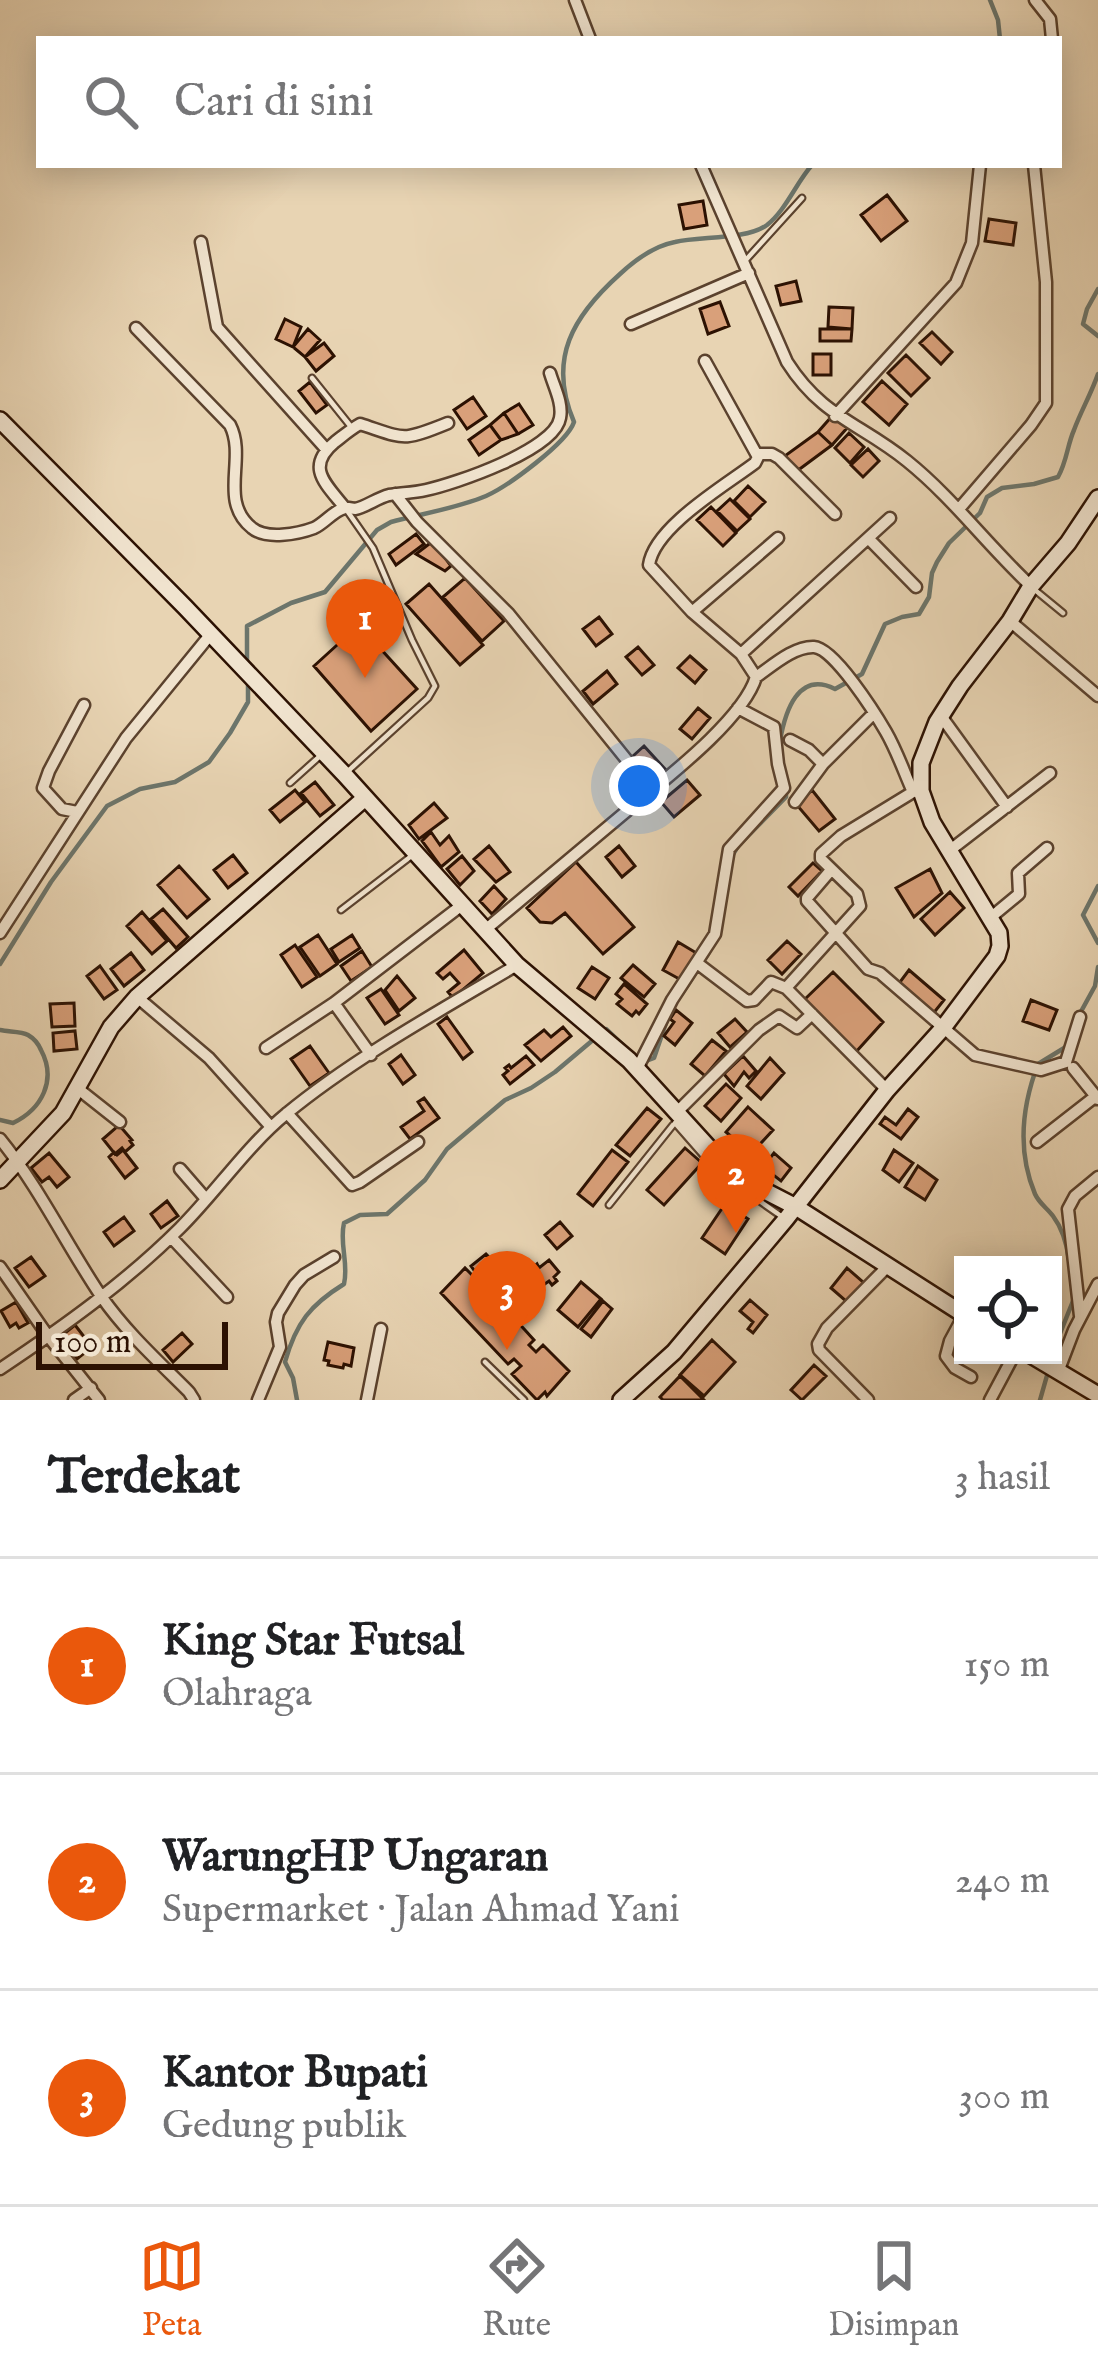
<!DOCTYPE html>
<html lang="id">
<meta charset="utf-8">
<style>
:root{--surface:#fff;--page:#f2f2f2;--text:#202124;--muted:#757577;--line:#e0e0e0;--accent:#ea580c}
body{margin:0;font-family:"IM FELL English",serif;background:var(--page);color:var(--text)}
.controls{position:absolute;right:36px;bottom:36px;display:grid;overflow:hidden;border-radius:0px;box-shadow:0 6px 30px #0003}
.controls button{width:108px;height:108px;display:grid;place-items:center;padding:0;border:0;border-bottom:3px solid var(--line);background:var(--surface);color:var(--text);font:60px sans-serif}
.scale{position:absolute;left:36px;bottom:30px;width:192px;box-sizing:border-box;padding-left:12px;border:6px solid #2c1102;border-top:0;font-size:33px;line-height:42px;white-space:nowrap;color:#2c1102;-webkit-text-stroke:9px #f0e3ce;paint-order:stroke}
.you{position:absolute;left:639px;top:786px;width:42px;height:42px;margin:-30px;border:9px solid #fff;border-radius:50%;background:#1a73e8;box-shadow:0 0 0 18px #1a73e833}
.badge{display:grid;place-items:center;width:78px;height:78px;border-radius:50%;background:var(--accent);color:#fff;font-size:39px;font-weight:700}
.pin{position:absolute;translate:-50% -99px;filter:drop-shadow(0 3px 6px #0008)}
.pin::after{content:'';position:absolute;top:63px;width:42px;height:36px;background:inherit;clip-path:polygon(0 0,100% 0,50% 100%)}
.list{margin:0;padding:0;list-style:none}
h2{display:flex;justify-content:space-between;align-items:center;height:156px;margin:0;padding:0 48px;font-size:51px}
h2 small{font-size:39px;font-weight:400;color:var(--muted)}
.list li{display:grid;grid-template-columns:78px 1fr auto;gap:36px;align-items:center;box-sizing:border-box;height:216px;padding:0 48px;border-top:3px solid var(--line)}
.list b{display:block;font-size:45px;white-space:nowrap}
.list p{margin:0;font-size:39px;white-space:nowrap;color:var(--muted)}
.list em{font-size:39px;font-style:normal;color:var(--muted)}
.icon{flex:none;width:66px;height:66px;fill:none;stroke:currentColor;stroke-width:2;stroke-linecap:round;stroke-linejoin:round}
.map{position:relative;flex:none;width:1098px;height:1400px;overflow:hidden}
.search{position:absolute;background:var(--surface);box-shadow:0 6px 30px #0003;left:36px;right:36px;top:36px;height:132px;display:flex;align-items:center;gap:30px;box-sizing:border-box;padding:0 42px;border-radius:0px;color:var(--muted);font-size:45px}
.sheet{height:804px;background:var(--surface)}
nav{display:flex;justify-content:space-around;align-items:center;box-sizing:border-box;height:168px;border-top:3px solid var(--line);background:var(--surface);font-size:33px;color:var(--muted)}
nav a{display:grid;justify-items:center;gap:6px}
nav .on{color:var(--accent)}
.map>svg:first-child{display:block}
.lines{fill:none;stroke-linecap:round;stroke-linejoin:round}
.stream{stroke:#6c756b;stroke-width:4.5}
.building{fill:#d9a07a;stroke:#2c1102;stroke-width:3}
.lane-casing{stroke:#5b422e;stroke-width:9}
.street-casing{stroke:#5b422e;stroke-width:15}
.secondary-casing{stroke:#2c1102;stroke-width:20}
.lane{stroke:#f0e3ce;stroke-width:4.5}
.street{stroke:#f0e3ce;stroke-width:10}
.secondary{stroke:#f0e3ce;stroke-width:15}
</style>
<div class="map">
<svg width="1098" height="1400" viewBox="0 0 1098 1400">
<rect width="100%" height="100%" fill="#e8d4b3"/>
<filter id="stains"><feTurbulence type="fractalNoise" baseFrequency=".00167" numOctaves="4"/><feColorMatrix values="0 0 0 0 .2 0 0 0 0 .09 0 0 0 0 .02 0 0 0 .5 -.17"/></filter>
<radialGradient id="worn" r=".72"><stop offset=".6" stop-color="#630" stop-opacity="0"/><stop offset="1" stop-color="#630" stop-opacity=".3"/></radialGradient>
<g class="lines">
<path class="stream" d="M990 0 998 20 1000 39
M1098 289 1087 309 1083 324 1098 336
M247 664V626L291 603 325 592 377 530 391 522C420 514 458 508 486 496 508 486 567 443 574 422 547 359 573 316 620 274 635 260 654 246 675 242 701 236 746 240 767 225 786 210 796 183 812 165
M780 741C785 712 798 670 835 689L862 674 885 624 902 617 919 614 929 597 932 573 937 562 949 543 980 513 987 497 1002 488 1034 484 1058 477C1067 461 1067 446 1074 430 1081 411 1091 394 1098 374
M732 856 738 846 786 797V788
M1098 886 1083 915 1098 943
M0 964 51 882 107 806 140 789 175 782 209 762 230 733 248 702V681
M681 995 708 954
M1078 1017 1095 986 1098 967
M0 1030C9 1032 21 1031 28 1035 35 1039 38 1043 41 1050 57 1080 42 1109 13 1123L0 1120
M646 1061 654 1058 667 1020
M1069 1260C1067 1245 1062 1228 1053 1216 1047 1208 1039 1203 1035 1194 1017 1151 1022 1106 1038 1064L1069 1045
M1053 1351 1073 1301
M297 1400 293 1378 285 1362C296 1323 310 1305 344 1284 349 1263 339 1244 344 1223L360 1215 387 1214 425 1180 447 1149 505 1100 531 1088 555 1072 606 1029 624 1046
M1040 1400 1048 1372"/>
</g>
<path class="building" d="M887 195 907 221 881 241 861 215Z
M703 201 707 225 684 229 679 205Z
M989 219 1016 223 1013 245 985 241Z
M796 281 801 301 781 305 776 286Z
M720 302 729 326 708 334 700 309Z
M829 307 853 308 852 329 828 327Z
M285 319 301 327 293 347 276 339Z
M308 329 320 340 305 357 293 347Z
M820 329H852L851 341H820Z
M932 332 952 352 941 364 920 343Z
M324 343 334 356 316 371 305 357Z
M813 354H831V375H813Z
M906 355 929 378 911 396 888 373Z
M882 381 907 404 889 425 863 402Z
M310 382 327 405 316 413 299 391Z
M473 397 486 416 467 429 454 410Z
M519 404 533 425 518 434 504 413Z
M504 413 518 434 501 440 490 425Z
M833 415 847 428 832 445 818 432Z
M490 425 501 440 479 455 469 440Z
M818 432 832 445 797 471 782 458Z
M849 433 864 447 850 463 835 448Z
M868 449 879 461 863 477 851 465Z
M748 486 765 502 750 517 734 501Z
M730 499 750 519 737 531 717 511Z
M711 507 736 533 723 546 697 520Z
M416 534 424 544 396 565 389 554Z
M433 541 451 566 445 571 416 554Z
M465 578 504 621 482 641 443 597Z
M429 584 483 645 460 665 406 604Z
M599 617 612 634 596 646 583 629Z
M359 625 417 689 371 731 314 666Z
M638 647 654 665 642 675 626 657Z
M690 656 706 670 695 683 678 668Z
M607 671 617 684 593 704 583 691Z
M698 708 710 718 692 739 680 729Z
M644 746 665 769 654 779 633 756Z
M687 780 700 795 674 817 661 802Z
M315 782 334 805 320 816 301 793Z
M295 790 305 802 280 822 270 810Z
M812 790 835 819 819 831 796 804Z
M434 803 447 818 419 839 409 825Z
M431 832 440 845 449 836 459 852 441 867 422 841Z
M489 846 510 872 496 882 474 859Z
M619 846 635 866 622 877 606 857Z
M233 855 247 873 228 888 214 870Z
M462 856 474 871 460 885 447 869Z
M576 862 634 927 603 954 565 913 552 923 540 922 527 908Z
M813 863 822 871 798 896 789 887Z
M179 866 209 899 187 918 158 885Z
M930 869 942 893 914 917 896 888Z
M494 886 506 899 492 914 480 901Z
M950 892 964 908 935 935 921 919Z
M163 909 188 937 176 948 151 919Z
M142 912 167 941 152 954 127 926Z
M318 935 337 964 320 976 300 947Z
M352 935 360 948 339 962 331 949Z
M787 941 801 954 782 974 768 960Z
M678 942 698 954 683 981 663 970Z
M295 945 317 977 302 987 281 955Z
M464 950 483 973 453 998 448 992 459 983 450 973 443 979 437 973Z
M362 951 372 967 351 981 341 966Z
M131 953 144 970 124 986 111 969Z
M633 965 655 984 644 997 621 978Z
M100 966 117 990 104 999 87 976Z
M592 967 609 978 595 999 578 988Z
M909 970 944 1000 932 1015 897 986Z
M833 972 883 1022 855 1053 804 1000Z
M397 976 415 998 399 1011 385 990Z
M624 984 647 1004 639 1014 636 1011 632 1016 617 1004 622 999 616 994Z
M381 989 399 1015 385 1024 367 998Z
M1031 1000 1057 1010 1049 1030 1023 1021Z
M74 1003 75 1026 52 1027 50 1004Z
M676 1010 692 1023 675 1045 664 1036 674 1022 670 1019Z
M447 1017 472 1052 463 1059 438 1024Z
M735 1019 747 1032 730 1047 718 1033Z
M563 1027 571 1036 541 1061 525 1045 544 1030 551 1037Z
M75 1031 77 1049 54 1051 53 1033Z
M712 1040 726 1051 705 1076 691 1064Z
M310 1046 329 1073 310 1086 291 1059Z
M401 1055 415 1075 403 1084 389 1064Z
M526 1056 534 1065 510 1084 503 1075 508 1071 505 1068 509 1065 511 1068Z
M743 1056 756 1071 749 1078 744 1072 734 1086 724 1074Z
M770 1058 784 1073 761 1099 747 1086Z
M726 1084 741 1098 721 1121 705 1106Z
M424 1098 439 1118 410 1139 401 1127 424 1111 418 1102Z
M748 1107 773 1130 751 1154 726 1132Z
M647 1108 661 1119 630 1156 616 1145Z
M908 1109 918 1117 901 1139 880 1124 885 1117 896 1125Z
M119 1125 132 1140 130 1141 133 1145 125 1152 122 1148 115 1154 103 1139Z
M685 1148 702 1163 664 1205 647 1190Z
M123 1150 137 1168 125 1178 109 1157 114 1152 117 1155Z
M612 1150 628 1162 593 1206 578 1194Z
M894 1150 913 1163 899 1182 883 1170Z
M49 1153 69 1177 57 1187 49 1177 42 1182 31 1168Z
M774 1153 791 1168 781 1181 763 1167Z
M918 1166 937 1180 925 1200 905 1187Z
M167 1201 178 1216 161 1228 151 1214Z
M725 1204 748 1219 725 1254 702 1238Z
M124 1217 134 1231 114 1246 104 1232Z
M560 1222 572 1236 557 1249 545 1235Z
M486 1254 516 1285 500 1298 486 1282 483 1285 517 1317 515 1319 534 1340 529 1345 536 1352 543 1345 569 1371 547 1396 545 1392 537 1400 512 1374 521 1366 514 1359 508 1364 441 1293 465 1268 473 1276 476 1273 471 1266Z
M31 1257 45 1276 29 1287 15 1268Z
M549 1260 559 1272 554 1277 557 1281 552 1285 549 1281 542 1286 530 1270 537 1264 539 1268Z
M847 1268 864 1283 847 1302 831 1288Z
M581 1282 601 1299 578 1327 558 1310Z
M750 1300 767 1315 753 1333 748 1329 753 1322 740 1311Z
M603 1301 612 1309 591 1337 581 1329Z
M16 1302 28 1323 19 1328 16 1323 10 1327 1 1311Z
M75 1325 92 1347 77 1359 60 1337Z
M182 1333 192 1344 173 1362 163 1350Z
M712 1340 735 1362 704 1396 680 1375Z
M328 1342 354 1348 351 1366 344 1364 343 1368 328 1365 329 1361 324 1360Z
M814 1365 826 1376 802 1400 791 1390Z
M680 1376 704 1400H663L660 1397Z"/>
<g class="lines">
<g class="lane-casing">
<path id="lane" d="M744 262 802 198
M312 378 352 428
M1035 590 1063 613
M347 772 428 698 435 686 412 640 373 548 348 512
M290 783 320 756
M341 910 414 854
M675 1123 717 1171 781 1216
M609 1205 673 1125
M485 1362 524 1400"/>
</g>
<g class="street-casing">
<path id="street" d="M575 0 590 39
M1035 0 1050 19 1052 39
M701 165 787 362C822 417 860 423 907 461 953 498 988 546 1031 586
M201 242 217 327 326 449
M631 324 749 273
M136 328 230 425C247 458 218 501 252 528 266 540 298 534 314 528 325 523 334 510 345 508 348 507 352 509 355 509 366 507 377 498 389 495 401 493 413 493 426 490 454 484 555 450 560 418 563 403 554 387 550 373
M705 361 758 457 755 463C726 485 654 527 649 565L692 612 741 654 756 677
M835 416 956 283 972 243 980 165
M758 454H772L779 458 835 514
M395 494 417 522 508 613 651 790
M345 508C325 483 305 467 335 442 344 435 351 429 360 424 406 439 401 442 448 423
M959 509 1031 425 1046 403V282L1034 165
M868 538 916 587
M692 612 778 538
M1010 621 1098 696
M741 654 890 518
M941 716 1007 807
M790 740 809 750 823 764
M795 802 823 764 874 713
M77 812 62 809 43 788 49 771 84 705
M949 851 1050 773
M831 870 807 898V901L868 969 880 973 975 1055 1041 1070 1066 1062 1080 1017
M990 918 1019 894 1018 873 1047 848
M485 930C533 890 581 850 628 810 664 780 743 720 756 677 772 666 794 646 814 647 834 648 875 713 886 732 897 751 904 772 913 792L921 791
M0 933 126 738 210 635
M697 963 747 1001 754 1000 771 982 786 988 887 1090
M786 988 860 906 857 894 821 859V854L841 836 913 792
M137 997 209 1058 271 1127
M266 1048 334 1003
M371 1055 334 1003 462 905
M1073 1068 1098 1099
M637 1069 672 1000 715 934 729 849 784 788 778 764 774 727 738 708
M77 1088 120 1122
M677 1112 759 1030 779 1016 797 1028 812 1014
M287 1113 352 1185 360 1182 418 1142
M0 1139C39 1187 66 1244 101 1296 126 1332 158 1361 189 1392L194 1400
M1037 1142 1096 1096
M180 1169 206 1199
M171 1237 227 1297
M0 1267 48 1336 99 1400
M1080 1316 1068 1209 1075 1196 1098 1177
M963 1317 950 1341 946 1356 955 1368 971 1377
M0 1369C63 1327 126 1282 180 1228 217 1191 246 1147 286 1114 354 1058 441 1010 517 965
M1058 1372 1074 1330 1098 1284
M74 1400 91 1388
M258 1400 280 1347 276 1322 278 1313 295 1285 304 1275 334 1257
M367 1400 381 1329
M868 1400 819 1350 818 1344 827 1328 887 1267
M990 1400 1014 1355"/>
</g>
<g class="secondary-casing">
<path id="secondary" d="M0 420 185 607 344 774 517 965 629 1060 710 1149 763 1190 796 1207 963 1314
M0 1180 63 1113 111 1027 137 997 365 798
M1031 1355 1098 1395
M621 1400 674 1352 786 1219 887 1090 943 1028 997 956 1000 946 999 933 932 822 921 791V763L937 722 960 686 1010 621 1031 586 1068 543 1098 498"/>
</g>
<use href="#lane" class="lane"/>
<use href="#street" class="street"/>
<use href="#secondary" class="secondary"/>
</g>
<rect width="100%" height="100%" filter="url(#stains)"/>
<rect width="100%" height="100%" fill="url(#worn)"/>
</svg>
<div class="controls">
<button><svg class="icon" aria-label="locate" viewBox="0 0 24 24"><circle cx="12" cy="12" r="6"/><path d="M12 2v4M12 18v4M2 12h4M18 12h4"/></svg></button>
</div>
<div class="scale">100 m</div>
<div class="you"></div>
<div class="pin badge" style="left:365px;top:678px">1</div>
<div class="pin badge" style="left:736px;top:1233px">2</div>
<div class="pin badge" style="left:507px;top:1350px">3</div>
<div class="search"><svg class="icon" aria-label="search" viewBox="0 0 24 24"><circle cx="10" cy="10" r="6"/><path d="M15 15l6 6"/></svg>Cari di sini</div>
</div>
<section class="sheet">
<h2>Terdekat<small>3 hasil</small></h2>
<ul class="list">
<li><span class="badge">1</span><div><b>King Star Futsal</b><p>Olahraga</p></div><em>150 m</em></li>
<li><span class="badge">2</span><div><b>WarungHP Ungaran</b><p>Supermarket · Jalan Ahmad Yani</p></div><em>240 m</em></li>
<li><span class="badge">3</span><div><b>Kantor Bupati</b><p>Gedung publik</p></div><em>300 m</em></li>
</ul>
</section>
<nav>
<a class="on"><svg class="icon" aria-label="map" viewBox="0 0 24 24"><path d="M3 6l6-2 6 2 6-2v14l-6 2-6-2-6 2zM9 4v14M15 6v14"/></svg>Peta</a>
<a><svg class="icon" aria-label="directions" viewBox="0 0 24 24"><path d="M12 3l9 9-9 9-9-9zM9 14v-3h6M13 9l2 2-2 2"/></svg>Rute</a>
<a><svg class="icon" aria-label="saved" viewBox="0 0 24 24"><path d="M7 4h10v16l-5-4-5 4z"/></svg>Disimpan</a>
</nav>
